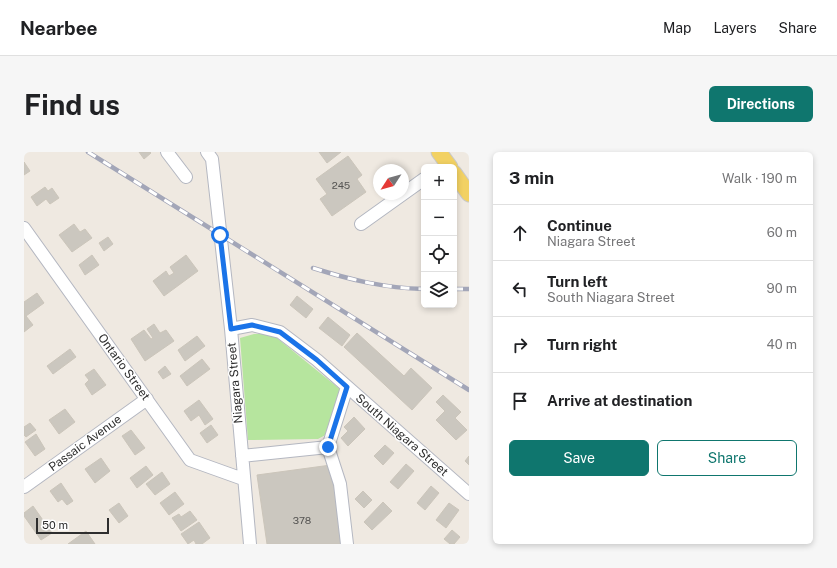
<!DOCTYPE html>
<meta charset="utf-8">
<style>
:root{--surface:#fff;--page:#f6f6f6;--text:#202124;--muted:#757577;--line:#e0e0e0;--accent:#0f766e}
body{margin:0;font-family:"Public Sans",sans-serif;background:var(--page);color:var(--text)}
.controls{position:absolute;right:12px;top:12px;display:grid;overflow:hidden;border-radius:6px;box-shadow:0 2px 6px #0003}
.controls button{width:36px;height:36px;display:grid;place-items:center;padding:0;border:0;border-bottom:1px solid var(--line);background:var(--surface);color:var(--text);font:20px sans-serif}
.compass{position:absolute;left:349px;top:12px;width:36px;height:36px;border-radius:50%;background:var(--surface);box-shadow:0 2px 6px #0003;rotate:234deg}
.scale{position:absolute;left:12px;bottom:10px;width:73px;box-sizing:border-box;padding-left:4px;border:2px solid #2e2e2e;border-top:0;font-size:11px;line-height:14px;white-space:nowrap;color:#2e2e2e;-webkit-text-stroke:3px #fff;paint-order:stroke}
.stop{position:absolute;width:12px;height:12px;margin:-9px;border:3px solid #1a73e8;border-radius:50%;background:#fff}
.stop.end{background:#1a73e8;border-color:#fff;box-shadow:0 1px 4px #0008}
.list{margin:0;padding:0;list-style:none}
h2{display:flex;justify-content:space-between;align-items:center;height:52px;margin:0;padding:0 16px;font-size:17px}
h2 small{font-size:13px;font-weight:400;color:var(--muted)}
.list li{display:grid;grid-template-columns:26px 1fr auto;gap:12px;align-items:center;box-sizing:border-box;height:56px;padding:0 16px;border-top:1px solid var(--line)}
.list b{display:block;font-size:15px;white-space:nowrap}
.list p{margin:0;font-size:13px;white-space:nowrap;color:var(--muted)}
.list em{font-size:13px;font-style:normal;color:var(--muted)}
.actions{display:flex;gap:8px;padding:12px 16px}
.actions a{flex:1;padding:9px 0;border:1px solid var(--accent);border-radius:6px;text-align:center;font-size:14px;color:var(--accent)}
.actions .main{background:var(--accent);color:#fff}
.icon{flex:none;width:22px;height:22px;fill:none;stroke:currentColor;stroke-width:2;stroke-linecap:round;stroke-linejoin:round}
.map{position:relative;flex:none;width:445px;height:392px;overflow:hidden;border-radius:6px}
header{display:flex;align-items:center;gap:24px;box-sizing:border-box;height:56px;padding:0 20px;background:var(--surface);border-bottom:1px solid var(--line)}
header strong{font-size:19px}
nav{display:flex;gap:22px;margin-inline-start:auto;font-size:14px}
.intro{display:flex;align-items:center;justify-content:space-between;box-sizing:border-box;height:96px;padding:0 24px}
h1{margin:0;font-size:28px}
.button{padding:10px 18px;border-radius:6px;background:var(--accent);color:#fff;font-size:14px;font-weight:700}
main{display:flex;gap:24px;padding:0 24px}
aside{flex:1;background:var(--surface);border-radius:6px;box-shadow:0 2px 6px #0003}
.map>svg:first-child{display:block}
.green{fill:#b6e59e}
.building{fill:#cbc7bf;stroke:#cbc5ba}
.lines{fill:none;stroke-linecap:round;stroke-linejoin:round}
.minor-casing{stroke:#b4b7c1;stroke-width:14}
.major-casing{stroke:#c9c9c9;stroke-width:17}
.minor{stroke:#fff;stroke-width:12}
.major{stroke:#f2d163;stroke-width:15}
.rail-casing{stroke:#a3a6b8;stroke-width:4.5}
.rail{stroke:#fff;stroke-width:3;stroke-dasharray:9;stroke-linecap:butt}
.route{stroke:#1a73e8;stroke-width:5}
.labels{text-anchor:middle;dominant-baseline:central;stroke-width:3;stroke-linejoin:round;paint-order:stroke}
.number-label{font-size:10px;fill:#555452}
.street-label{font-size:12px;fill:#2e2e2e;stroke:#fff}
</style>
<header>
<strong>Nearbee</strong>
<nav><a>Map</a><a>Layers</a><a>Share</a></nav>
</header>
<div class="intro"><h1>Find us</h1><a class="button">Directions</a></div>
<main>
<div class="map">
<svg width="445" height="392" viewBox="0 0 445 392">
<rect width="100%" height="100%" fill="#efe9e1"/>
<path class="green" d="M230 182H241L253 186 317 238 305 281 294 287 224 288 216 186Z"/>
<path class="building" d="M115 0H126L127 1 120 7Z
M295 0H317L303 11Z
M324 4 338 23 333 27 342 40 308 64 296 47 303 42 292 27Z
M0 10 6 19 0 23Z
M21 35 24 39 28 36 35 46 26 52 22 47 13 54 7 45Z
M50 72 56 80 61 77 68 86 48 100 35 83Z
M84 85 89 92 80 99 75 91Z
M68 103 75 113 61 123 55 113Z
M162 103 174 119 140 144 129 129 142 119 145 124 150 121 146 115Z
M13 141 20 151 2 164 9 173 0 180V150Z
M273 144 289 157 282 166 266 153Z
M304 165 326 183 318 194 295 176Z
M130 172 136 181 142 178 150 189 121 209 107 187 120 178 127 187 129 186 123 177Z
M333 181 380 224 387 216 408 236 388 258 320 195Z
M173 184 181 194 161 209 154 198Z
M46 197 52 205 29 222 23 214Z
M178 207 186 217 163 234 156 224Z
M141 214 147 222 139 227 134 220Z
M70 217 82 233 68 243 61 232 65 228 61 223Z
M419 243 437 260 431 266 443 278 432 288 412 268 421 259 412 250Z
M175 248 189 267 181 273 175 263 167 269 160 259Z
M41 257 51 270 35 282 25 268Z
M330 265 341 277 324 294 317 286 324 279 320 275Z
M6 271 12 278 2 285 0 283V275Z
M187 273 194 283 183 291 176 281Z
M107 278 121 296 111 303 98 284Z
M12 282 21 297 11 304 1 290Z
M361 293 370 301 359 313 350 304Z
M445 304V313L441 309Z
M77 306 86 319 71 331 61 317Z
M382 312 390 319 374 337 366 330Z
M307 313 320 392H243L233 323Z
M122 314 129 323 113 336 106 326Z
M138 320 146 332 131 343 122 332Z
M37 331 49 349 43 353 38 347 34 350 26 339Z
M407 334 415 341 401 358 393 351Z
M339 339 348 348 340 356 331 347Z
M151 340 160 352 145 363 136 351Z
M359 350 368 359 348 378 340 370Z
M95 351 104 364 95 371 85 358Z
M425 351 435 358 422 376 412 368Z
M9 354 28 381 17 388 0 364V361Z
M166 359 173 368 157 379 148 366 155 362 157 365Z
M175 370 186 386 178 392H172L170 388 164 392 157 382Z
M428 378 436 385 430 392H426L420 387Z
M62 379 71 392H44Z"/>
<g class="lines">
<g class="minor-casing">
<path id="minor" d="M143 0 162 25
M183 0 188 7 207 177 226 392
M337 72 400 27
M0 76 166 308 219 327
M207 177 228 173 256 180 293 208 445 342
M304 295 316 332 323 392
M218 304 304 295 323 235
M0 335 123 247"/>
</g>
<g class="major-casing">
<path id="major" d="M415 0 426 15
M430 21 445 42"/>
</g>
<use href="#minor" class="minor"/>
<use href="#major" class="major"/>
<g class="rail-casing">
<path id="rail" d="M64 0 445 238
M289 116C327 128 360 136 400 137
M430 137H445"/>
</g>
<use href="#rail" class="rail"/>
</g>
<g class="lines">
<path class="route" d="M196 83 207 177 228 173 256 180 293 208 323 235 304 295"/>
</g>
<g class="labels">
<g class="number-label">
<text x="317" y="33">245</text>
<text x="278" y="368">378</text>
</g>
<g class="street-label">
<text transform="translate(100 215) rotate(54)">Ontario Street</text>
<text transform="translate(211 231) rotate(-95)">Niagara Street</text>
<text transform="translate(378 283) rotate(41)">South Niagara Street</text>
<text transform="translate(61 291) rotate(-36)">Passaic Avenue</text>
</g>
</g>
</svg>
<div class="controls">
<button>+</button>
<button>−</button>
<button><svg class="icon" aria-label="locate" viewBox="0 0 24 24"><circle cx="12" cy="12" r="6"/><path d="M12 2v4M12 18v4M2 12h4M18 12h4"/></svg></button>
<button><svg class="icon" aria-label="layers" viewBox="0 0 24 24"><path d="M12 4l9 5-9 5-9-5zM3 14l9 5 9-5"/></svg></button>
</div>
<svg class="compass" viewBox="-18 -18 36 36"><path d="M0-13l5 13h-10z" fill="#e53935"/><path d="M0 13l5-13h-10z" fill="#757577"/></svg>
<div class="scale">50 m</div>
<div class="stop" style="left:196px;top:83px"></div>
<div class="stop end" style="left:304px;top:295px"></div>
</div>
<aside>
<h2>3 min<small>Walk · 190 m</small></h2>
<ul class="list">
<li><svg class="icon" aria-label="ahead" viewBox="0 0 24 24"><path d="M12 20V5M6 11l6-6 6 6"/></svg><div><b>Continue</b><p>Niagara Street</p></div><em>60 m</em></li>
<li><svg class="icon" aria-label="left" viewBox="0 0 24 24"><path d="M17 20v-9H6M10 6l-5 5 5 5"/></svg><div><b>Turn left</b><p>South Niagara Street</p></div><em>90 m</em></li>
<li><svg class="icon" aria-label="right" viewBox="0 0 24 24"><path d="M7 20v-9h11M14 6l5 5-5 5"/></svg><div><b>Turn right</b></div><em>40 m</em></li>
<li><svg class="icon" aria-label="arrive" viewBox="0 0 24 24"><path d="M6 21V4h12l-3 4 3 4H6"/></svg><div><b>Arrive at destination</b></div></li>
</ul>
<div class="actions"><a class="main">Save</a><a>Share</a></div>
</aside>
</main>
